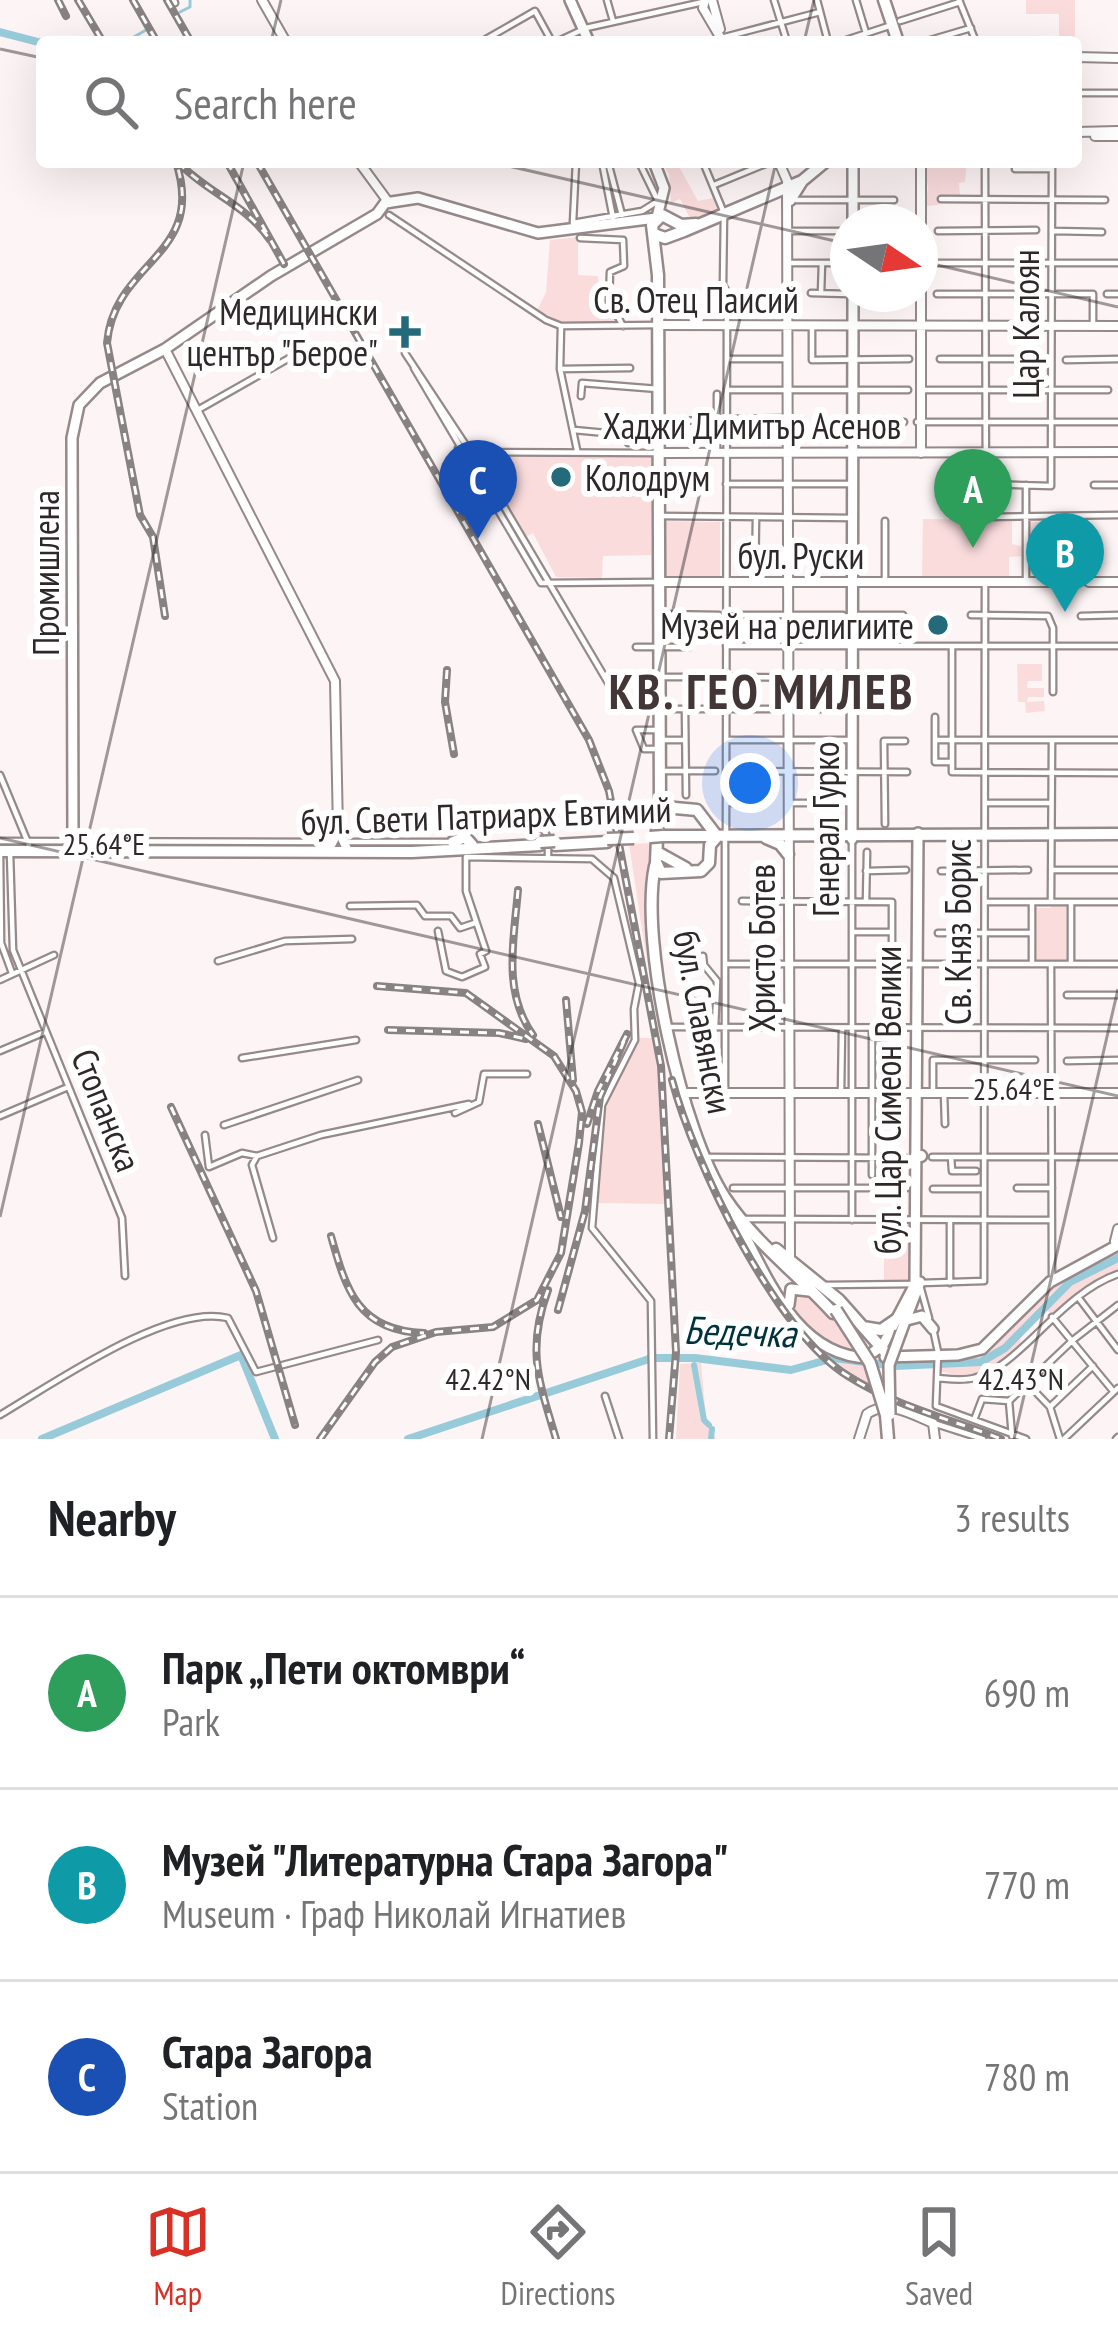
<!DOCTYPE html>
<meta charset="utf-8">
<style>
:root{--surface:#fff;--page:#f2f2f2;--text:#202124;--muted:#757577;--line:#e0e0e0;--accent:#d93025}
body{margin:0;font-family:"PT Sans Narrow",sans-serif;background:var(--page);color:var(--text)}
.compass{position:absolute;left:830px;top:204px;width:108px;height:108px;border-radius:50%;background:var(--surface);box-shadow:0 12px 48px #0002;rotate:103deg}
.you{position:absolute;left:750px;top:783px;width:42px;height:42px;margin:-30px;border:9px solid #fff;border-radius:50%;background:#1a73e8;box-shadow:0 0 0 18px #1a73e833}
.badge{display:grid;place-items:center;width:78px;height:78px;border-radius:50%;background:var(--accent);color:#fff;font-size:39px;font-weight:700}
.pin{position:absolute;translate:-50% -99px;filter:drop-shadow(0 3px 6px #0008)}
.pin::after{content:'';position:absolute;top:63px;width:42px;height:36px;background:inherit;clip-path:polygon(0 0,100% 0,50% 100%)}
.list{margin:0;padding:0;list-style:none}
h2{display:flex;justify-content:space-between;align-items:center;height:156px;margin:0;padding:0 48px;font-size:51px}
h2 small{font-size:39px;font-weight:400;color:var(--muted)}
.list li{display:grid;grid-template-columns:78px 1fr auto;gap:36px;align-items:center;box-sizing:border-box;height:192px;padding:0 48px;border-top:3px solid var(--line)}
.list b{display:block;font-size:45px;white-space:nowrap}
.list p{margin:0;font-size:39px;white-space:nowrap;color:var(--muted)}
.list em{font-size:39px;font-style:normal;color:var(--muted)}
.icon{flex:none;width:66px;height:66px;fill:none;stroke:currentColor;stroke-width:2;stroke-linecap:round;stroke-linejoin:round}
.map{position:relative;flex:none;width:1118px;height:1439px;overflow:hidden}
.search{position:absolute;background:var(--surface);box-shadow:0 12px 48px #0002;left:36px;right:36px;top:36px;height:132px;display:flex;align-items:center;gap:30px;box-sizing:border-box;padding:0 42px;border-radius:12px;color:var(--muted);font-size:45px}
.sheet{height:732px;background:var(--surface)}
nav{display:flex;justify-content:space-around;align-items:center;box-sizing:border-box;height:168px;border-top:3px solid var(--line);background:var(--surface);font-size:33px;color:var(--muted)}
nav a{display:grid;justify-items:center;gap:6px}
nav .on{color:var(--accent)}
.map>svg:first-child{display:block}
.green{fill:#fadcdd}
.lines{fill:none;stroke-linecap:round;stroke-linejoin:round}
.stream{stroke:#98cbd9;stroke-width:3}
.canal{stroke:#98cbd9;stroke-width:6}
.river{stroke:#98cbd9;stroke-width:8}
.tertiary-tunnel{stroke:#d4cbcc;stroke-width:8;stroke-dasharray:8 4;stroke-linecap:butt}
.minor-casing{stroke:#968989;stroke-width:9}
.tertiary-casing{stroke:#968989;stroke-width:12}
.secondary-casing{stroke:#968989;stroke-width:14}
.primary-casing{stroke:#968989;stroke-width:15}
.minor{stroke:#fff;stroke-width:4.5}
.tertiary{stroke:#fff;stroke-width:8}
.secondary{stroke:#fff;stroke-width:9}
.primary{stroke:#fff;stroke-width:10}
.rail-casing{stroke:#898283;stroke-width:8}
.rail{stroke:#fff;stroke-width:3;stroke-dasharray:9;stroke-linecap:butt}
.secondary-bridge-casing{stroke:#968989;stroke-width:14;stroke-linecap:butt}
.primary-bridge-casing{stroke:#968989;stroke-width:15;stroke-linecap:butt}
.secondary-bridge{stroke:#fff;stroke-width:9}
.primary-bridge{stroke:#fff;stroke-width:10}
.ticks{fill:none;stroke:#2e2829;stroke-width:3;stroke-opacity:0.45}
.poi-dot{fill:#256a7a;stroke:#fff;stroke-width:4.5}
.labels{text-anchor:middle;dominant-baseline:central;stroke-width:12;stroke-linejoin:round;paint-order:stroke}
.street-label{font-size:36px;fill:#2e2829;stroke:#fff}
.poi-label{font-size:36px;fill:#2e2829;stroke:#fff;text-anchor:end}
.water-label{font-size:39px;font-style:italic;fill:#00323c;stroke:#fff}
.district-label{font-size:48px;font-weight:bold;letter-spacing:3px;fill:#423637;stroke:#fff}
.ticks-label{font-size:30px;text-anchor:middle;fill:#2e2829;stroke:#fff;stroke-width:12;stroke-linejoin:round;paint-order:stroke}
</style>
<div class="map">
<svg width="1118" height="1439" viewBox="0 0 1118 1439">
<rect width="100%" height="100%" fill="#fdf4f5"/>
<path class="green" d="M1026 0H1075V42H1059V14H1026Z
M662 162 677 163 698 201 713 198 718 211 692 222 680 199 671 203 669 174Z
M925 162H967L965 182 959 183 960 197H941L939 205 925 206 928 189Z
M578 237V275L598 276 599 291 615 319 612 324 562 322 537 311 546 292 550 240Z
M489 455 651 457V555L603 556 602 578 556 577 533 533 525 537 481 463Z
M923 519 1012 520V544L1024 547V556L1009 557V578L922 577Z
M662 521 720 522V577L663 576Z
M1028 522H1086V530H1079L1082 559 1108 564H1083L1093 575 1069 576 1065 582 1047 579 1046 568H1027L1033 561Z
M1017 664H1042V681H1028L1027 688H1044V697H1028L1027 702 1044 701 1045 711 1026 713 1025 702H1018Z
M655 843 652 948 675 1078 696 1144 798 1329 827 1352 861 1360 873 1389C807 1353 783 1311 748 1247 730 1215 711 1183 697 1149 657 1055 645 945 629 844Z
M1051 904H1070V961H1033V908H1050Z
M640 1038H655L665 1204 598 1203 603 1121 610 1089Z
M884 1225H912V1282L884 1283Z
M1118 1250V1272L1074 1295 1052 1314 1045 1309 1019 1335 1021 1343C994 1372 971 1381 940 1371V1360L983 1352 1054 1283Z
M802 1289 832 1315 857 1351C826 1346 803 1329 788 1301Z
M701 1363 706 1417 716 1439H676L680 1364Z"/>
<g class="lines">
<path class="stream" d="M180 12 190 7V0
M125 42 146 30"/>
<path class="canal" d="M694 1365 704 1420 709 1425
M711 1439 712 1429"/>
<path class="river" d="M0 32 42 43
M42 1439 241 1355 275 1439
M408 1439 652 1358H695L791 1370 834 1358 895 1366 981 1362 1005 1348 1070 1282 1118 1258"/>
<path class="tertiary-tunnel" d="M1062 582H1089"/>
<g class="minor-casing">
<path id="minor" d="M174 0 175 3
M607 0 613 21
M774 0 787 42
M817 0 828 42
M856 0 866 33
M959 0 976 42
M900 21 960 2
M721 38 820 12
M927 41 971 28
M481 42 535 11 552 42
M556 42 586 28 703 2
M840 42 892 25
M1076 93H1118
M602 162 613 218
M608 162 622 215
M703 162 724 213 723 285 727 292 726 835
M985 162 986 517 1118 515
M1015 169H1052
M714 185 770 162
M941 199 1105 200
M796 200H894
M389 215 546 320 561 326 658 325
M573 222 576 162
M573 223 642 211 658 201 639 162
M788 231H848
M938 231 1036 230
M1054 231 1102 232
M580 238 623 240 624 266 610 272 609 301 623 326
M788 263H848
M920 263H1118
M811 293 848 294
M821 293 822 263
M937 294H1093V324
M1107 294H1118
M561 326 560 369 577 450
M812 326V360L909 359
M405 353 483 471 620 703
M727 359H787
M940 359H1029
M1066 360 1118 359
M414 368 541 583 657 582
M560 369 630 368
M727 390H785
M788 390H908
M921 390H1108
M717 394V453
M581 396 582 383 658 389
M196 411 300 352
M728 419 788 418
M663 420 717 421
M856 422H904
M917 422H1118
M574 430 627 435 628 443
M458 448 476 452 656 453
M726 484H853
M986 484 1051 486 1052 162
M1026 485V581
M1094 485H1118
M660 516 853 518
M788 550H849
M755 582 756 518
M885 582V521
M659 614 719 615
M728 615H843
M854 615H903
M971 615 1048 616 1053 628V692
M1081 616 1118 615
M726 646H1118
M952 646V772L1118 773
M636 647H689
M664 677H718
M726 677 853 678
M662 709H897
M685 709 686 795
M881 709V677L903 678
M935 717V762H951
M657 730H636L644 749H657
M661 740H685
M726 740H852
M935 740H1118
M661 771H715
M727 771 907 772
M0 775 29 845
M726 803 761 802
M792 803H852
M985 803H1051
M885 824 884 741H905
M465 837 473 827 543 828 548 838V857
M852 839V1220
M0 841 329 842
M346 842H449
M10 853 13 950 122 1218 125 1276
M0 854 1 943 12 973
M1051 870H1118
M866 871 906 870
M941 871 1028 870
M742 901 892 902V964
M866 902 867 852
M986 902H1118
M1051 902 1052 740
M1071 904V964
M350 906 417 905 425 916H451L460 928 475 923
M438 931 446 971 462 977 485 967 480 954 486 951 466 891V857L592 859 614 878 639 983 634 1009 635 1040 602 1105 592 1228 651 1301 653 1439
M852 932H892
M938 933H1032
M703 956 704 965 717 981 715 1028
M218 961 285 941 352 939
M1032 962V902
M725 964H1118
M1051 964 1052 1275
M0 980 54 955
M1067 995H1118
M668 1027 1118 1028
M0 1051 45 1032
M242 1058 356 1040
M1067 1061 1118 1060
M725 1090V838
M933 1090V1060H1035
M841 1093 842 1028
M944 1093 945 1124
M455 1113 479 1102 484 1074H527
M0 1116 68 1087
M224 1125 358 1080
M205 1135 209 1167 242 1153 257 1156 321 1135 469 1104
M257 1156 252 1165 273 1238
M709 1157 906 1158
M932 1157H1118
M951 1157 952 1171H976
M872 1175V1028
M733 1188H907
M1017 1188H1052
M933 1189H981
M746 1219 1052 1220
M950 1220V1283
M921 1283 984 1281 985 583
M825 1285 915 1284
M921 1289 929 1318
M1078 1297 1118 1350
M1052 1317 1113 1391
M933 1329 938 1352 936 1406 1026 1439
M937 1378C949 1379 962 1381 974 1378 1019 1368 1060 1294 1118 1274
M1027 1383 1050 1407 1060 1439
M605 1396 619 1439
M1009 1401 1012 1436
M1050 1407 1093 1366
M0 1415C53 1384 168 1303 228 1318L256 1372 378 1340
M974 1420 982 1399 1009 1401 1073 1340 1118 1305
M933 1423 983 1439
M1064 1439 1118 1388
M1116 1439 1118 1437"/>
</g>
<g class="tertiary-casing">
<path id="tertiary" d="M262 0 286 42
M705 0 703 8 723 42
M712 0 720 29
M1076 57 1118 58
M1076 132 1118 131
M1095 136H1118
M359 162 389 203
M779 162 788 183
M787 183 790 1260
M658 325 1118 326
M165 349 335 681 338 830 348 851
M659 453 1118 452
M921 453V162
M659 582H1062
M1089 582H1118
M682 1093H1118
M1115 1241 1118 1229
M859 1439 867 1414C887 1399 912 1414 933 1423L935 1439"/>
</g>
<g class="secondary-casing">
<path id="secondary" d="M570 0 589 42
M654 162 664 188 657 217
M853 162V222
M852 839 853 294
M73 845 72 438 79 405 100 383 165 349 271 276 377 214 385 203 418 198 538 233 656 218
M735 1217C766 1273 794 1356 868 1358
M789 1305 791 1289 809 1291
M907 1320 922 1316 933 1329
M901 1332 920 1282
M872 1353 883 1345 915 1284 918 833
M885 1357 958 1355 982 1349 1050 1282 1118 1245"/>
</g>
<g class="primary-casing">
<path id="primary" d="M884 0 898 42
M790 200 802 181
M654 234 665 238 684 231 802 181 825 162
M660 811 658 275 652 225 662 215 681 225 696 224
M663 836 1118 834
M766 838 780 844 788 854
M453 842 465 837 472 845
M555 845 607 842
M329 847 338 830
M0 851 412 852 540 845
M659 853 686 868
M656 862 658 815 664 807 697 810 716 835
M656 862 661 873 701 871 709 863 710 845 716 838
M655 866C639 941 682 1133 725 1198 755 1243 798 1274 833 1313
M916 1156H921
M776 1249 839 1300 886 1353
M863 1327 881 1330 897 1319
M886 1415 888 1439"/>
</g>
<use href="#minor" class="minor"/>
<use href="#tertiary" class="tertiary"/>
<use href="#secondary" class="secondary"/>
<use href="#primary" class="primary"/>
<g class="rail-casing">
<path id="rail" d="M58 0 66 16
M78 0 103 42
M133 0 157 42
M167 0 191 42
M178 162C207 193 246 204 270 240
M227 162 284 264
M257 162 589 740 609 791 661 1066 676 1352 669 1439
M165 616 153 537 140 515 107 343C114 260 207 257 176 162
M447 670 445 702 454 754
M518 890C514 939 502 992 533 1035
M566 1000 573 1080
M388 1030 499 1033 526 1039
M672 1080C694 1163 775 1331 848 1376 895 1406 950 1419 1001 1439
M171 1107 256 1291 295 1425
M538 1124 561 1217
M331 1236C346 1290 358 1331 424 1333
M548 1290C526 1350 539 1381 556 1439
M558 1310 585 1211 600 1097 627 1034 598 1091 587 1124
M320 1439 375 1362 392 1347 436 1332 493 1327 537 1300 561 1253 579 1143 582 1112 576 1091 554 1056 466 993 377 986"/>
</g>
<use href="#rail" class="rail"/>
<g class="secondary-bridge-casing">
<path id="secondary-bridge" d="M890 1415 889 1365 901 1332"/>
</g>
<g class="primary-bridge-casing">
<path id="primary-bridge" d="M650 837 663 836
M607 839 634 838
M540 842 555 841
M836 1310 870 1363 886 1415"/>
</g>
<use href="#secondary-bridge" class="secondary-bridge"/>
<use href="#primary-bridge" class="primary-bridge"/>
</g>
<path class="ticks" d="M271 42 281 0M804 42 814 0M0 49 42 58M491 162 848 244M920 261 1118 307M0 838 1118 1096M0 1217 244 162M482 1439 776 162M1014 1439 1118 989"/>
<g class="poi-dot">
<path d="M399 314h12v12h12v12h-12v12h-12v-12h-12v-12h12z"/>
<circle cx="561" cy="477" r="12"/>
<circle cx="938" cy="625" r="12"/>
</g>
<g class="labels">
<g class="street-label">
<text x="696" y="299">Св. Отец Паисий</text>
<text transform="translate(1025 324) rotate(-90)">Цар Калоян</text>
<text x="752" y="425">Хаджи Димитър Асенов</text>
<text x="801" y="555">бул. Руски</text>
<text transform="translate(45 573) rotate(-90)">Промишлена</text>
<text transform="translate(486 815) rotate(-2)">бул. Свети Патриарх Евтимий</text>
<text transform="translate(825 829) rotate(-90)">Генерал Гурко</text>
<text transform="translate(957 932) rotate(-90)">Св. Княз Борис</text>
<text transform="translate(761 948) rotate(-90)">Христо Ботев</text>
<text transform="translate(704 1022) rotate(79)">бул. Славянски</text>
<text transform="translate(887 1100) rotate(-90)">бул. Цар Симеон Велики</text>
<text transform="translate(107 1110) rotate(68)">Стопанска</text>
</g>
<g class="poi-label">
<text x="378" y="311">Медицински<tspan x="378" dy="41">център "Берое"</tspan></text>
<text x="585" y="477" text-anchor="start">Колодрум</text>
<text x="914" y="625">Музей на религиите</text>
</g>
<g class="water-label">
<text transform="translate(740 1331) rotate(2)">Бедечка</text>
</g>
<g class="district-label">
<text x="762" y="691">КВ. ГЕО МИЛЕВ</text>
</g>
</g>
<g class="ticks-label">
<text x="104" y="855">25.64°E</text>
<text x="1014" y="1100">25.64°E</text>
<text x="488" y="1390">42.42°N</text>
<text x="1021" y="1390">42.43°N</text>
</g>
</svg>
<svg class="compass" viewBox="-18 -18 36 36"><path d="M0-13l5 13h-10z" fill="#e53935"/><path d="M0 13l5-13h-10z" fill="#757577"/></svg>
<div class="you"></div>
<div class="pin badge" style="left:973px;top:548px;background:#2e9e5b">A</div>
<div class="pin badge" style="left:1065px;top:612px;background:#0f9aa8">B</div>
<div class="pin badge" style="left:478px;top:539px;background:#1a4fb4">C</div>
<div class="search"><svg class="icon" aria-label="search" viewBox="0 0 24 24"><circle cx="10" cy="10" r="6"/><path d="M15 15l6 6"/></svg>Search here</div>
</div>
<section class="sheet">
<h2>Nearby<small>3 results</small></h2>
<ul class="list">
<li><span class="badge" style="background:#2e9e5b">A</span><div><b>Парк „Пети октомври“</b><p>Park</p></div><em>690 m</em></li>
<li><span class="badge" style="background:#0f9aa8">B</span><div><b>Музей &quot;Литературна Стара Загора&quot;</b><p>Museum · Граф Николай Игнатиев</p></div><em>770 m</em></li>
<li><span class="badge" style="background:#1a4fb4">C</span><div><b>Стара Загора</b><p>Station</p></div><em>780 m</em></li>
</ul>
</section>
<nav>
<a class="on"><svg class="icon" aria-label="map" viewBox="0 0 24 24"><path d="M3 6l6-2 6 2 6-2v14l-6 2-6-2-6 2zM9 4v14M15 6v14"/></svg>Map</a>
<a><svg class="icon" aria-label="directions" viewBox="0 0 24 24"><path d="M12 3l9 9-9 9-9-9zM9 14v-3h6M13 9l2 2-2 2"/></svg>Directions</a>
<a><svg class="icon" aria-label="saved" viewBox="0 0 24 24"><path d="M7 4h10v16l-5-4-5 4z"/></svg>Saved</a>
</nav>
